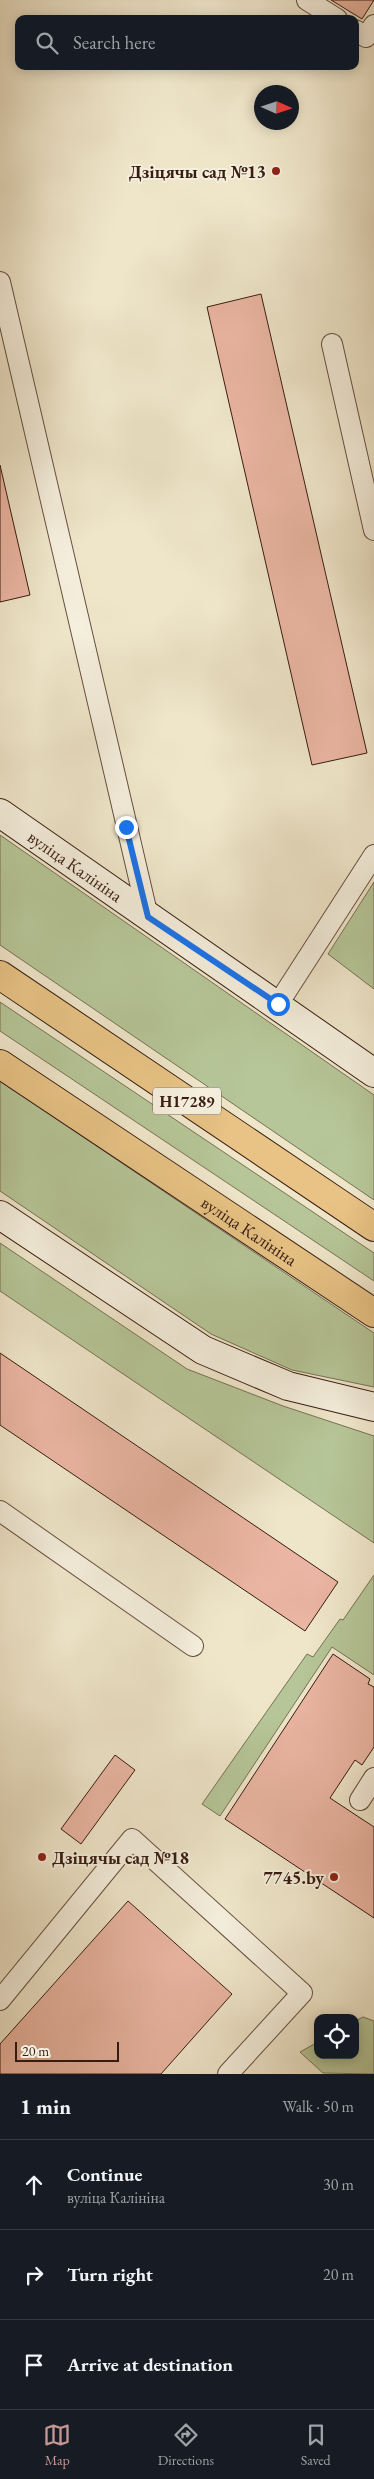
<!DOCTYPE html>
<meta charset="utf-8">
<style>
:root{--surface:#171b24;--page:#242831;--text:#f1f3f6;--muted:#9ea1a6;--line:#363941;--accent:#c59692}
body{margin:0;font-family:"EB Garamond",serif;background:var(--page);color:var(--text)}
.controls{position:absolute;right:15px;bottom:15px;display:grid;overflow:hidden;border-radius:10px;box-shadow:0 2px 12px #0003}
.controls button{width:45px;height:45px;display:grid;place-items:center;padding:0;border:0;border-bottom:1px solid var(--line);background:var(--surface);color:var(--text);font:25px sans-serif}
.compass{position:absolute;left:254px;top:85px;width:45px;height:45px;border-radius:50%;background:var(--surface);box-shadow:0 2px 12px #0003;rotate:93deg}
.scale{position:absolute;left:15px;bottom:12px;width:104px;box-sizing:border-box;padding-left:5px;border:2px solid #381c12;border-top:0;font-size:14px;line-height:18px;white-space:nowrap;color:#381c12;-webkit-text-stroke:4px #f5efdd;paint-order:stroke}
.stop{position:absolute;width:15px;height:15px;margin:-11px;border:4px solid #1a73e8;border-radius:50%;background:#fff}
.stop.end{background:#1a73e8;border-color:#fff;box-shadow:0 1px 5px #0008}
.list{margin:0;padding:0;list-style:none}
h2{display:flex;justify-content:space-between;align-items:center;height:65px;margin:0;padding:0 20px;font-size:21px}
h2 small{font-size:16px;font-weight:400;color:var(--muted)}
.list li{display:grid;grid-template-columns:32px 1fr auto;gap:15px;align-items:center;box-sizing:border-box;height:90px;padding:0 20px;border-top:1px solid var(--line)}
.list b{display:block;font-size:19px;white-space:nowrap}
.list p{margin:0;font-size:16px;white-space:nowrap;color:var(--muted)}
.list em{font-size:16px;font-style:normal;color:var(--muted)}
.icon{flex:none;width:28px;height:28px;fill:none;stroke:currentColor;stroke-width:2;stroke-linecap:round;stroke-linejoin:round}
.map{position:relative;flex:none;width:374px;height:2074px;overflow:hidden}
.search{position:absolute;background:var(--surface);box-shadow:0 2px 12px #0003;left:15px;right:15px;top:15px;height:55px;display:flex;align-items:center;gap:12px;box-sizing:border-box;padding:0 18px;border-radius:10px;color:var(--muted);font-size:19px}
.sheet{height:335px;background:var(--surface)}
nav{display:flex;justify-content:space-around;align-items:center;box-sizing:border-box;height:70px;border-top:1px solid var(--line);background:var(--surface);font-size:14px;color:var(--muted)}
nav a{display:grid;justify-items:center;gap:2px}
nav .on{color:var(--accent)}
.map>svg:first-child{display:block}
.green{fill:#b6c698;stroke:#777155}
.building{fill:#eab5a2;stroke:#381c12}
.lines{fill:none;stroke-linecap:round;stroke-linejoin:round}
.lane-casing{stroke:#664e40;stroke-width:22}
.secondary-casing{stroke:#381c12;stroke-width:30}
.primary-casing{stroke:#381c12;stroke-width:30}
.lane{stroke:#f5efdd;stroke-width:20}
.secondary{stroke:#f5efdd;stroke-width:28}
.primary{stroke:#e8c385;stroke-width:28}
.route{stroke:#1a73e8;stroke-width:6}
.poi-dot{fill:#8f2418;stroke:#f5efdd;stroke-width:2}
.labels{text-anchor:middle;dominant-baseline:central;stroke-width:4;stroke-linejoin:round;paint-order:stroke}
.shield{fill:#f5efdd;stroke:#715b4f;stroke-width:1}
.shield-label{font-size:16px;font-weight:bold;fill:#381c12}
.poi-label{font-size:18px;font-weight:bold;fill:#381c12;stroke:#f5efdd;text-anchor:end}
.street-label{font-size:18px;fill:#381c12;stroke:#f5efdd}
</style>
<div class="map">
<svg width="374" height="2074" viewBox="0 0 374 2074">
<rect width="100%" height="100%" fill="#efe6ca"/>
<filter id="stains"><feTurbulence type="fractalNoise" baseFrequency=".004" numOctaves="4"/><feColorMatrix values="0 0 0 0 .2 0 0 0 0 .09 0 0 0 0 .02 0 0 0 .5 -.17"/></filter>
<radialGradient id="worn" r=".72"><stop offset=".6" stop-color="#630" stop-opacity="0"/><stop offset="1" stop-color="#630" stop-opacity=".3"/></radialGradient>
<path class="green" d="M0 835 374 1095V1200L0 945Z
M374 882V989L328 954Z
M0 1002 374 1253V1281L0 1031Z
M0 1081 374 1333V1387L292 1370 211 1334 0 1191Z
M0 1243 187 1369 283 1406 374 1436V1543L0 1291Z
M374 1575V1675L332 1647 220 1816 202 1804 307 1654 313 1657 340 1619 343 1620Z
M363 2017 374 2021V2074L323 2073 300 2052 318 2042V2055H355V2021Z"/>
<path class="building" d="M331 0H374L362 19Z
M261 294 367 753 312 765 207 307Z
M0 465 30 595 0 602Z
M0 1353 338 1582 305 1631 0 1425Z
M333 1654 370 1679 368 1684 374 1687V1747L362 1765 355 1760 330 1798 374 1827V1918L225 1819Z
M115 1755 135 1770 81 1844 61 1829Z
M128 1901 232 1994 161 2074H0V2044Z"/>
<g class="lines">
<g class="lane-casing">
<path id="lane" d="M307 0 337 19
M355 30 366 37 374 25
M0 282 148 917
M332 344 374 530
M278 1004 374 855
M0 1511 193 1646
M360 1800 374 1778
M0 2000 132 1839 302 1993 228 2074"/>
</g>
<g class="secondary-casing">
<g id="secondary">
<path id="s1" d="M0 813 374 1073"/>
<path d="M0 1215 203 1350 288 1386 374 1407"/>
</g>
</g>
<g class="primary-casing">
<g id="primary">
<path d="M0 975 374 1227"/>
<path id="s2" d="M0 1064 374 1313"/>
</g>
</g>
<use href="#lane" class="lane"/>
<use href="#secondary" class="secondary"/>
<use href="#primary" class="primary"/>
</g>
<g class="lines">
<path class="route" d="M126 827 148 917 278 1004"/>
</g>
<g class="poi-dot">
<circle cx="276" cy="171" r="5"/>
<circle cx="42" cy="1857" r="5"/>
<circle cx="334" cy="1877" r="5"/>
</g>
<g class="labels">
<rect class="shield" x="153" y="1087.5" width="68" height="27" rx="4"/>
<g class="shield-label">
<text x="187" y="1101">Н17289</text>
</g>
<g class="poi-label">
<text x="266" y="171">Дзіцячы сад №13</text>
<text x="52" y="1857" text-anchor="start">Дзіцячы сад №18</text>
<text x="324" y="1877">7745.by</text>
</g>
<g class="street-label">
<text stroke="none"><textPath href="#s1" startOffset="92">вуліца Калініна</textPath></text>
<text stroke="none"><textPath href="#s2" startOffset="300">вуліца Калініна</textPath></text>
</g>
</g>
<rect width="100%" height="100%" filter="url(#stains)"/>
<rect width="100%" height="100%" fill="url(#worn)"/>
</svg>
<div class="controls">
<button><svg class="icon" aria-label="locate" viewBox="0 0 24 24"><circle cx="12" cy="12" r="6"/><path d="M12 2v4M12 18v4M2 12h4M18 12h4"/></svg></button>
</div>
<svg class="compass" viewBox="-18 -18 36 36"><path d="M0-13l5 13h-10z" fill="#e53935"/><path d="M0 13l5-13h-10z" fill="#9ea1a6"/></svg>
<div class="scale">20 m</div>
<div class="stop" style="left:278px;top:1004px"></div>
<div class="stop end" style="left:126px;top:827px"></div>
<div class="search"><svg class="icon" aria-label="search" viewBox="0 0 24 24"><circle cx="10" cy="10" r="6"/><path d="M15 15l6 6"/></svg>Search here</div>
</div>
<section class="sheet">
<h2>1 min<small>Walk · 50 m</small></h2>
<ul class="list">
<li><svg class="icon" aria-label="ahead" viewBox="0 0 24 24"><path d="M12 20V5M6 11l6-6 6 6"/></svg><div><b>Continue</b><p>вуліца Калініна</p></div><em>30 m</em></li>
<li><svg class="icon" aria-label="right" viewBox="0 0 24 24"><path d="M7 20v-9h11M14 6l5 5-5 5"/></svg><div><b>Turn right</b></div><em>20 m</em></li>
<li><svg class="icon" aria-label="arrive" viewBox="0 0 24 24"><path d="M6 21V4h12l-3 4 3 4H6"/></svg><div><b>Arrive at destination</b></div></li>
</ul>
</section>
<nav>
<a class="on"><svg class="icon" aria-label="map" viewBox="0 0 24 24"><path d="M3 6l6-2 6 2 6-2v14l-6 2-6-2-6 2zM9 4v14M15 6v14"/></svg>Map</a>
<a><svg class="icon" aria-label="directions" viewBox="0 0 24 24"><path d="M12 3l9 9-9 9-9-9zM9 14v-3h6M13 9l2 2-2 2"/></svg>Directions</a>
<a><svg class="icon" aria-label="saved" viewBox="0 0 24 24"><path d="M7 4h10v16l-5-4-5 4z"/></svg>Saved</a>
</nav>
